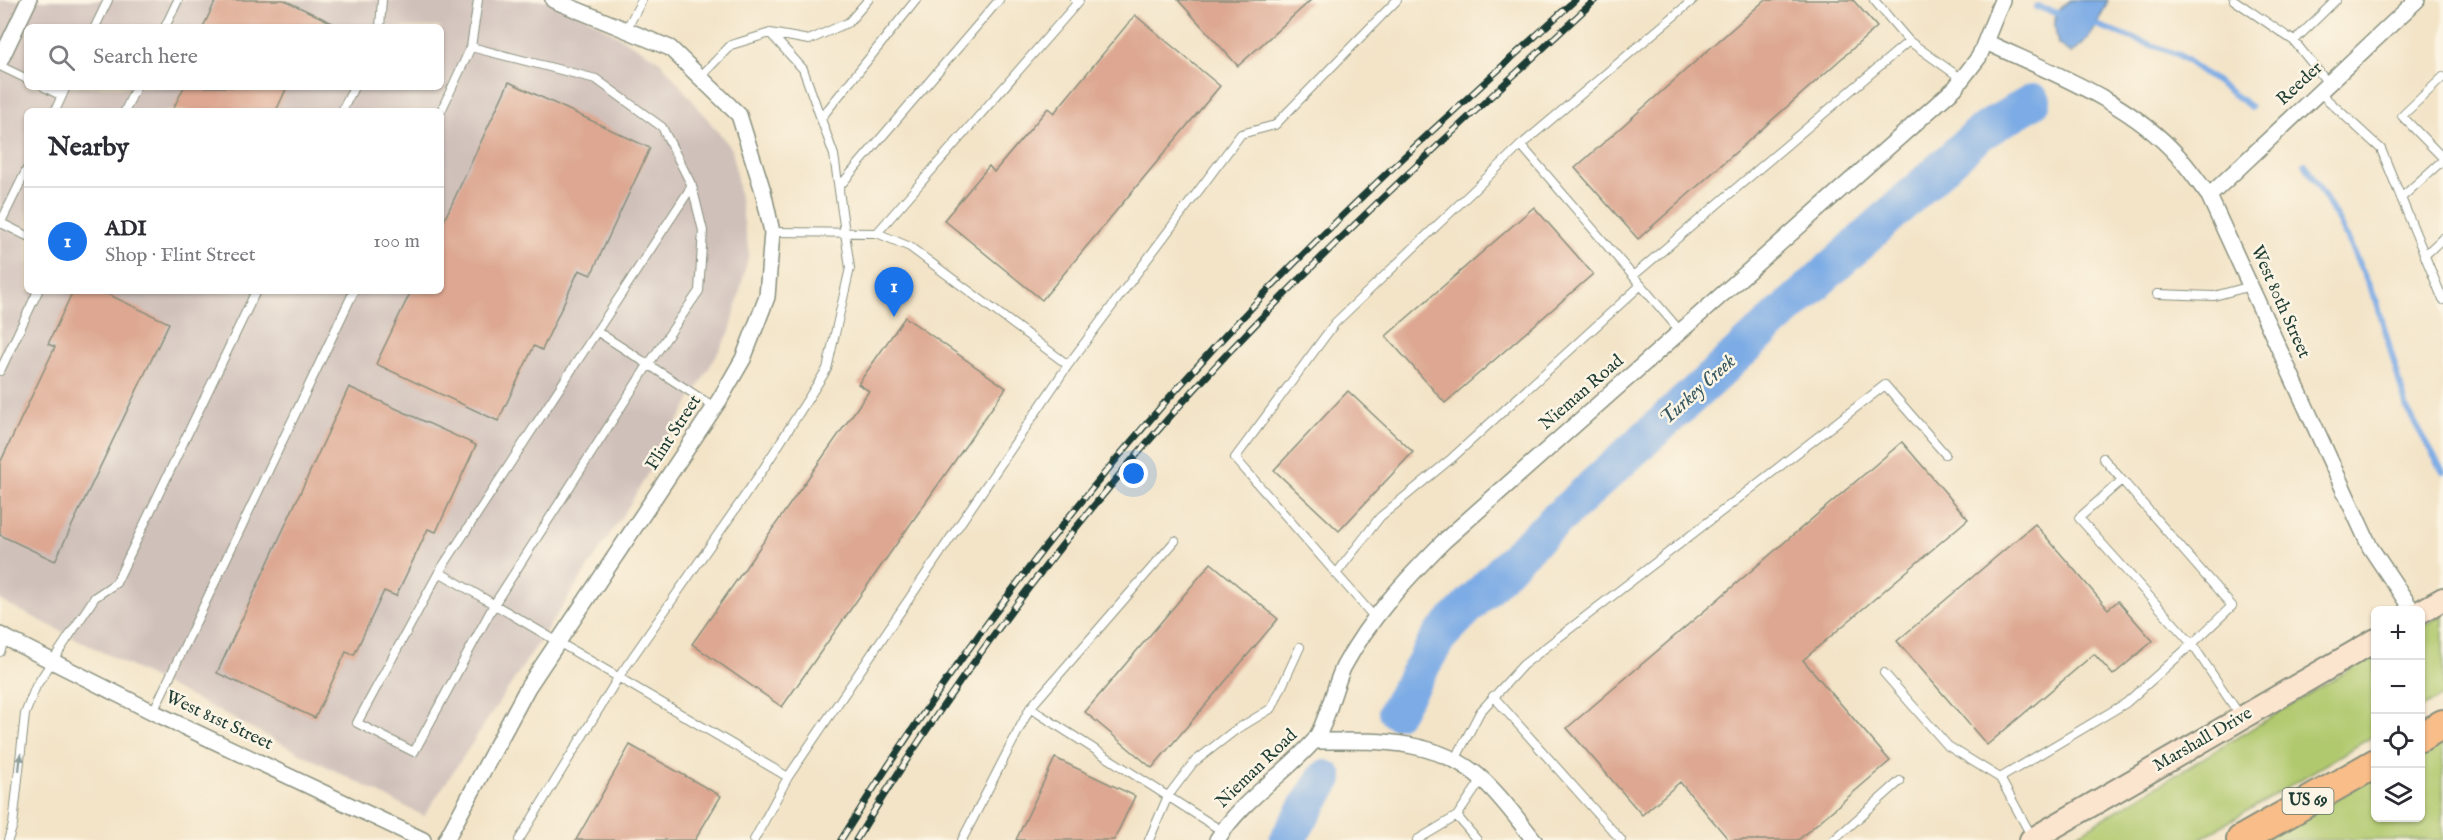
<!DOCTYPE html>
<meta charset="utf-8">
<style>
:root{--surface:#fff;--page:#f2f2f3;--text:#2b2b33;--muted:#7c7c81;--line:#e1e1e2;--accent:#1a73e8}
body{margin:0;font-family:"IM FELL English",serif;background:var(--page);color:var(--text)}
.controls{position:absolute;right:18px;bottom:18px;display:grid;overflow:hidden;border-radius:9px;box-shadow:0 2px 4px #0004}
.controls button{width:54px;height:54px;display:grid;place-items:center;padding:0;border:0;border-bottom:2px solid var(--line);background:var(--surface);color:var(--text);font:30px sans-serif}
.you{position:absolute;left:1134px;top:474px;width:21px;height:21px;margin:-15px;border:4px solid #fff;border-radius:50%;background:#1a73e8;box-shadow:0 0 0 9px #1a73e833}
.badge{display:grid;place-items:center;width:39px;height:39px;border-radius:50%;background:var(--accent);color:#fff;font-size:20px;font-weight:700}
.pin{position:absolute;translate:-50% -50px;filter:drop-shadow(0 2px 3px #0008)}
.pin::after{content:'';position:absolute;top:32px;width:21px;height:18px;background:inherit;clip-path:polygon(0 0,100% 0,50% 100%)}
.list{margin:0;padding:0;list-style:none}
h2{display:flex;justify-content:space-between;align-items:center;height:78px;margin:0;padding:0 24px;font-size:26px}
h2 small{font-size:20px;font-weight:400;color:var(--muted)}
.list li{display:grid;grid-template-columns:39px 1fr auto;gap:18px;align-items:center;box-sizing:border-box;height:108px;padding:0 24px;border-top:2px solid var(--line)}
.list b{display:block;font-size:22px;white-space:nowrap}
.list p{margin:0;font-size:20px;white-space:nowrap;color:var(--muted)}
.list em{font-size:20px;font-style:normal;color:var(--muted)}
.icon{flex:none;width:33px;height:33px;fill:none;stroke:currentColor;stroke-width:2;stroke-linecap:round;stroke-linejoin:round}
.map{position:relative;flex:none;width:2443px;height:840px;overflow:hidden}
.search{position:absolute;background:var(--surface);box-shadow:0 2px 4px #0004;left:24px;top:24px;width:420px;height:66px;display:flex;align-items:center;gap:15px;box-sizing:border-box;padding:0 21px;border-radius:9px;color:var(--muted);font-size:22px}
.panel{position:absolute;background:var(--surface);box-shadow:0 2px 4px #0004;left:24px;top:108px;width:420px;height:186px;border-radius:9px}
.map>svg:first-child{display:block}
.industrial{fill:#cfc0ba;fill-rule:evenodd}
.green{fill:#b1c96e;stroke:#688351;stroke-width:1.5}
.water{fill:#7babe5;stroke:#4d748c;stroke-width:1.5}
.lines{fill:none;stroke-linecap:round;stroke-linejoin:round}
.stream{stroke:#7babe5;stroke-width:6}
.river{stroke:#7babe5;stroke-width:36}
.building{fill:#dda791}
.lane-casing{stroke:#89907e;stroke-width:10}
.street-casing{stroke:#89907e;stroke-width:18}
.secondary-casing{stroke:#89907e;stroke-width:26}
.highway-casing{stroke:#89907e;stroke-width:32}
.lane{stroke:#fff;stroke-width:8}
.street{stroke:#fff;stroke-width:15}
.secondary{stroke:#fce5cf;stroke-width:22}
.highway{stroke:#f8bd88;stroke-width:28}
.rail-casing{stroke:#1f3d34;stroke-width:7}
.rail{stroke:#fcf5e5;stroke-width:4.5;stroke-dasharray:14;stroke-linecap:butt}
.oneway{fill:#8f9e9a}
.labels{text-anchor:middle;dominant-baseline:central;stroke-width:5;stroke-linejoin:round;paint-order:stroke}
.shield{fill:#fcf5e5;stroke:#617469;stroke-width:1.5}
.shield-label{font-size:16px;font-weight:bold;fill:#1f3d34}
.street-label{font-size:18px;fill:#1f3d34;stroke:#fcf5e5}
.water-label{font-size:20px;font-style:italic;fill:#365860;stroke:#fcf5e5}
</style>
<div class="map">
<svg width="2443" height="840" viewBox="0 0 2443 840">
<rect width="100%" height="100%" fill="#fcf5e5"/>
<filter id="ink" filterUnits="userSpaceOnUse"><feTurbulence type="fractalNoise" baseFrequency=".0167" numOctaves="2"/><feDisplacementMap in="SourceGraphic" scale="12" xChannelSelector="R" yChannelSelector="G"/><feConvolveMatrix kernelMatrix="1 2 1 2 8 2 1 2 1" color-interpolation-filters="sRGB"/></filter>
<filter id="wash" filterUnits="userSpaceOnUse"><feTurbulence type="fractalNoise" baseFrequency=".008" numOctaves="4" result="noise"/><feDisplacementMap in="SourceGraphic" scale="24" xChannelSelector="R" yChannelSelector="G"/><feGaussianBlur stdDeviation="1.35" result="paint"/><feColorMatrix in="noise" values="0 0 0 0 0 0 0 0 0 0 0 0 0 0 0 0 0 1.4 0 .05"/><feComposite in="paint" operator="in"/></filter>
<g filter="url(#wash)">
<rect width="100%" height="100%" fill="#f3e4c8"/>
<path class="industrial" d="M0 0H558L660 61 732 149 749 253 730 332 630 504 424 816 0 600ZM27 27H441V87H27ZM27 111H441V291H27Z"/>
<path class="green" d="M2443 614V695L2421 709V627Z
M2375 654V735L2198 840H2068Z
M2443 723V840H2263L2375 767 2376 818H2420L2421 738Z"/>
<path class="water" d="M2071 0H2108C2098 22 2093 40 2071 53L2058 44C2054 24 2050 11 2071 0Z"/>
<g class="lines">
<path class="stream" d="M2037 7 2064 15
M2091 23 2179 55 2251 107
M2305 164 2338 220 2377 302 2407 409 2443 472"/>
<path class="river" d="M1396 711 1439 637 1521 552 1980 133 2033 101
M1287 840 1325 778"/>
</g>
<g id="blocks">
<path class="building" d="M216 0H284L341 27H203Z
M1178 0H1311L1238 66Z
M1765 0H1853L1877 27 1638 239 1575 168Z
M1135 15 1220 86 1042 300 944 220 989 166 994 172 1048 108 1054 113Z
M509 82 650 148 591 275 579 270 542 350 534 346 498 421 376 364 411 291H441V227Z
M184 87H287L276 111H172Z
M1534 207 1593 274 1445 403 1386 336Z
M73 291H101L169 323 55 561 0 535V463L55 347 48 344Z
M905 317 1006 388 782 707 692 644 869 391 858 384Z
M349 387 476 445 436 532 428 529 396 596 384 591 354 655 346 652 315 718 217 673Z
M1348 391 1413 452 1339 531 1274 470Z
M1902 442 1968 519 1803 660 1890 761 1798 840H1729L1680 782 1642 815 1567 728Z
M2035 524 2108 609 2118 601 2153 641 2113 675 2094 654 1987 745 1897 641Z
M1211 563 1278 619 1152 768 1085 712Z
M630 745 721 796 695 840H576Z
M1055 758 1135 796 1114 840H1016Z"/>
</g>
</g>
<g filter="url(#ink)">
<use href="#blocks" fill-opacity="0" stroke="#89907e" stroke-width="1.5"/>
<g class="lines">
<g class="lane-casing">
<path id="lane" d="M1874 0 1909 41 1962 79
M2234 0 2294 41 2328 83
M95 27 108 0
M165 27 178 0
M380 27 382 0
M626 30 642 0
M2294 41 2336 0
M471 47 596 79 662 127 692 186 703 231 699 291 648 365 495 603 414 752 357 723 439 572 692 186
M0 66 27 79
M700 77 731 45 770 33 809 40 849 22 868 0
M2443 77 2402 116 2443 158
M44 87 62 96
M2319 92 2381 149 2443 300
M55 111 66 87
M125 111 136 87
M342 111 354 87
M441 111 471 47 478 0
M821 118 916 0
M1521 145 1681 332
M839 187 999 0
M2401 198 2443 160
M1 223 27 236
M0 224 27 169
M772 232 877 233 910 247 1068 365 1241 134 1275 125 1397 0
M877 233 1079 1 1075 0
M2425 255 2443 238
M1633 276 1909 41
M2157 294 2214 296 2251 286
M598 332 714 407
M0 371 38 291
M2103 458 2122 480
M2122 480 2232 606 2192 644 2079 518Z
M439 572 788 777
M1336 574 1380 517 1452 458 1641 285
M1375 618 1235 458 1335 323 1521 145 1693 0
M0 652 6 637
M1884 673 1948 746 2000 778 2032 837
M1493 696 1621 840
M1030 708 1222 831
M153 712 354 291
M1455 760 1480 712 1523 665 1885 385 1945 454
M2000 778 2126 703 2192 644 2241 717
M1457 816 1477 840
M8 840 13 825 25 714 36 686 95 597 116 583 256 291
M519 840 618 678 762 471 827 369 850 268 834 155 803 69 770 33
M754 840 788 777 1068 365
M962 840 1030 708 1175 541
M1149 840 1168 796 1193 763 1234 731 1272 708 1300 647
M1417 840 1457 816 1482 779
M1834 840 1900 781"/>
</g>
<g class="street-casing">
<path id="street" d="M1986 42C2052 73 2129 101 2178 156 2189 168 2199 183 2209 196L2370 547 2412 610
M0 61 29 0
M2209 196 2417 0
M0 635 153 712 423 840
M1315 741C1373 741 1437 737 1483 780 1502 797 1518 820 1534 840
M446 840 528 687 720 399 743 359 767 297 772 232 763 191 739 115 670 48 553 0
M1217 840C1242 799 1282 777 1313 742 1326 728 1334 685 1344 666 1370 618 1406 579 1444 541L1955 88 1979 57 2002 0"/>
</g>
<g class="secondary-casing">
<path id="secondary" d="M2420 612 2443 599
M2031 840 2376 640"/>
</g>
<g class="highway-casing">
<path id="highway" d="M2420 737 2443 724
M2241 840 2376 763"/>
</g>
<use href="#lane" class="lane"/>
<use href="#street" class="street"/>
<use href="#secondary" class="secondary"/>
<use href="#highway" class="highway"/>
<g class="rail-casing">
<path id="rail" d="M841 840C963 642 1107 458 1268 290 1366 189 1471 95 1575 0
M856 840C974 646 1124 456 1284 295 1384 193 1491 97 1595 0"/>
</g>
<use href="#rail" class="rail"/>
</g>
<defs><path id="oneway-solid" d="M-6-.8H1V-3.2L6.5 0L1 3.2V.8H-6Z" transform="scale(1.5)"/></defs>
<use class="oneway" href="#oneway-solid" transform="translate(20 762) rotate(-84)"/>
</g>
<g class="labels">
<rect class="shield" x="2282.5" y="788" width="51" height="26" rx="4.5"/>
<g class="shield-label">
<text x="2308" y="801">US 69</text>
</g>
<g class="street-label">
<text transform="translate(2300 84) rotate(-43)">Reeder</text>
<text transform="translate(2280 302) rotate(66)">West 80th Street</text>
<text transform="translate(1582 393) rotate(-41)">Nieman Road</text>
<text transform="translate(674 433) rotate(-57)">Flint Street</text>
<text transform="translate(219 721) rotate(25)">West 81st Street</text>
<text transform="translate(2203 740) rotate(-30)">Marshall Drive</text>
<text transform="translate(1257 769) rotate(-44)">Nieman Road</text>
</g>
<g class="water-label">
<text transform="translate(1698 390) rotate(-42)">Turkey Creek</text>
</g>
</g>
</svg>
<div class="controls">
<button>+</button>
<button>−</button>
<button><svg class="icon" aria-label="locate" viewBox="0 0 24 24"><circle cx="12" cy="12" r="6"/><path d="M12 2v4M12 18v4M2 12h4M18 12h4"/></svg></button>
<button><svg class="icon" aria-label="layers" viewBox="0 0 24 24"><path d="M12 4l9 5-9 5-9-5zM3 14l9 5 9-5"/></svg></button>
</div>
<div class="you"></div>
<div class="pin badge" style="left:894px;top:317px">1</div>
<div class="search"><svg class="icon" aria-label="search" viewBox="0 0 24 24"><circle cx="10" cy="10" r="6"/><path d="M15 15l6 6"/></svg>Search here</div>
<section class="panel">
<h2>Nearby<small></small></h2>
<ul class="list">
<li><span class="badge">1</span><div><b>ADI</b><p>Shop · Flint Street</p></div><em>100 m</em></li>
</ul>
</section>
</div>
